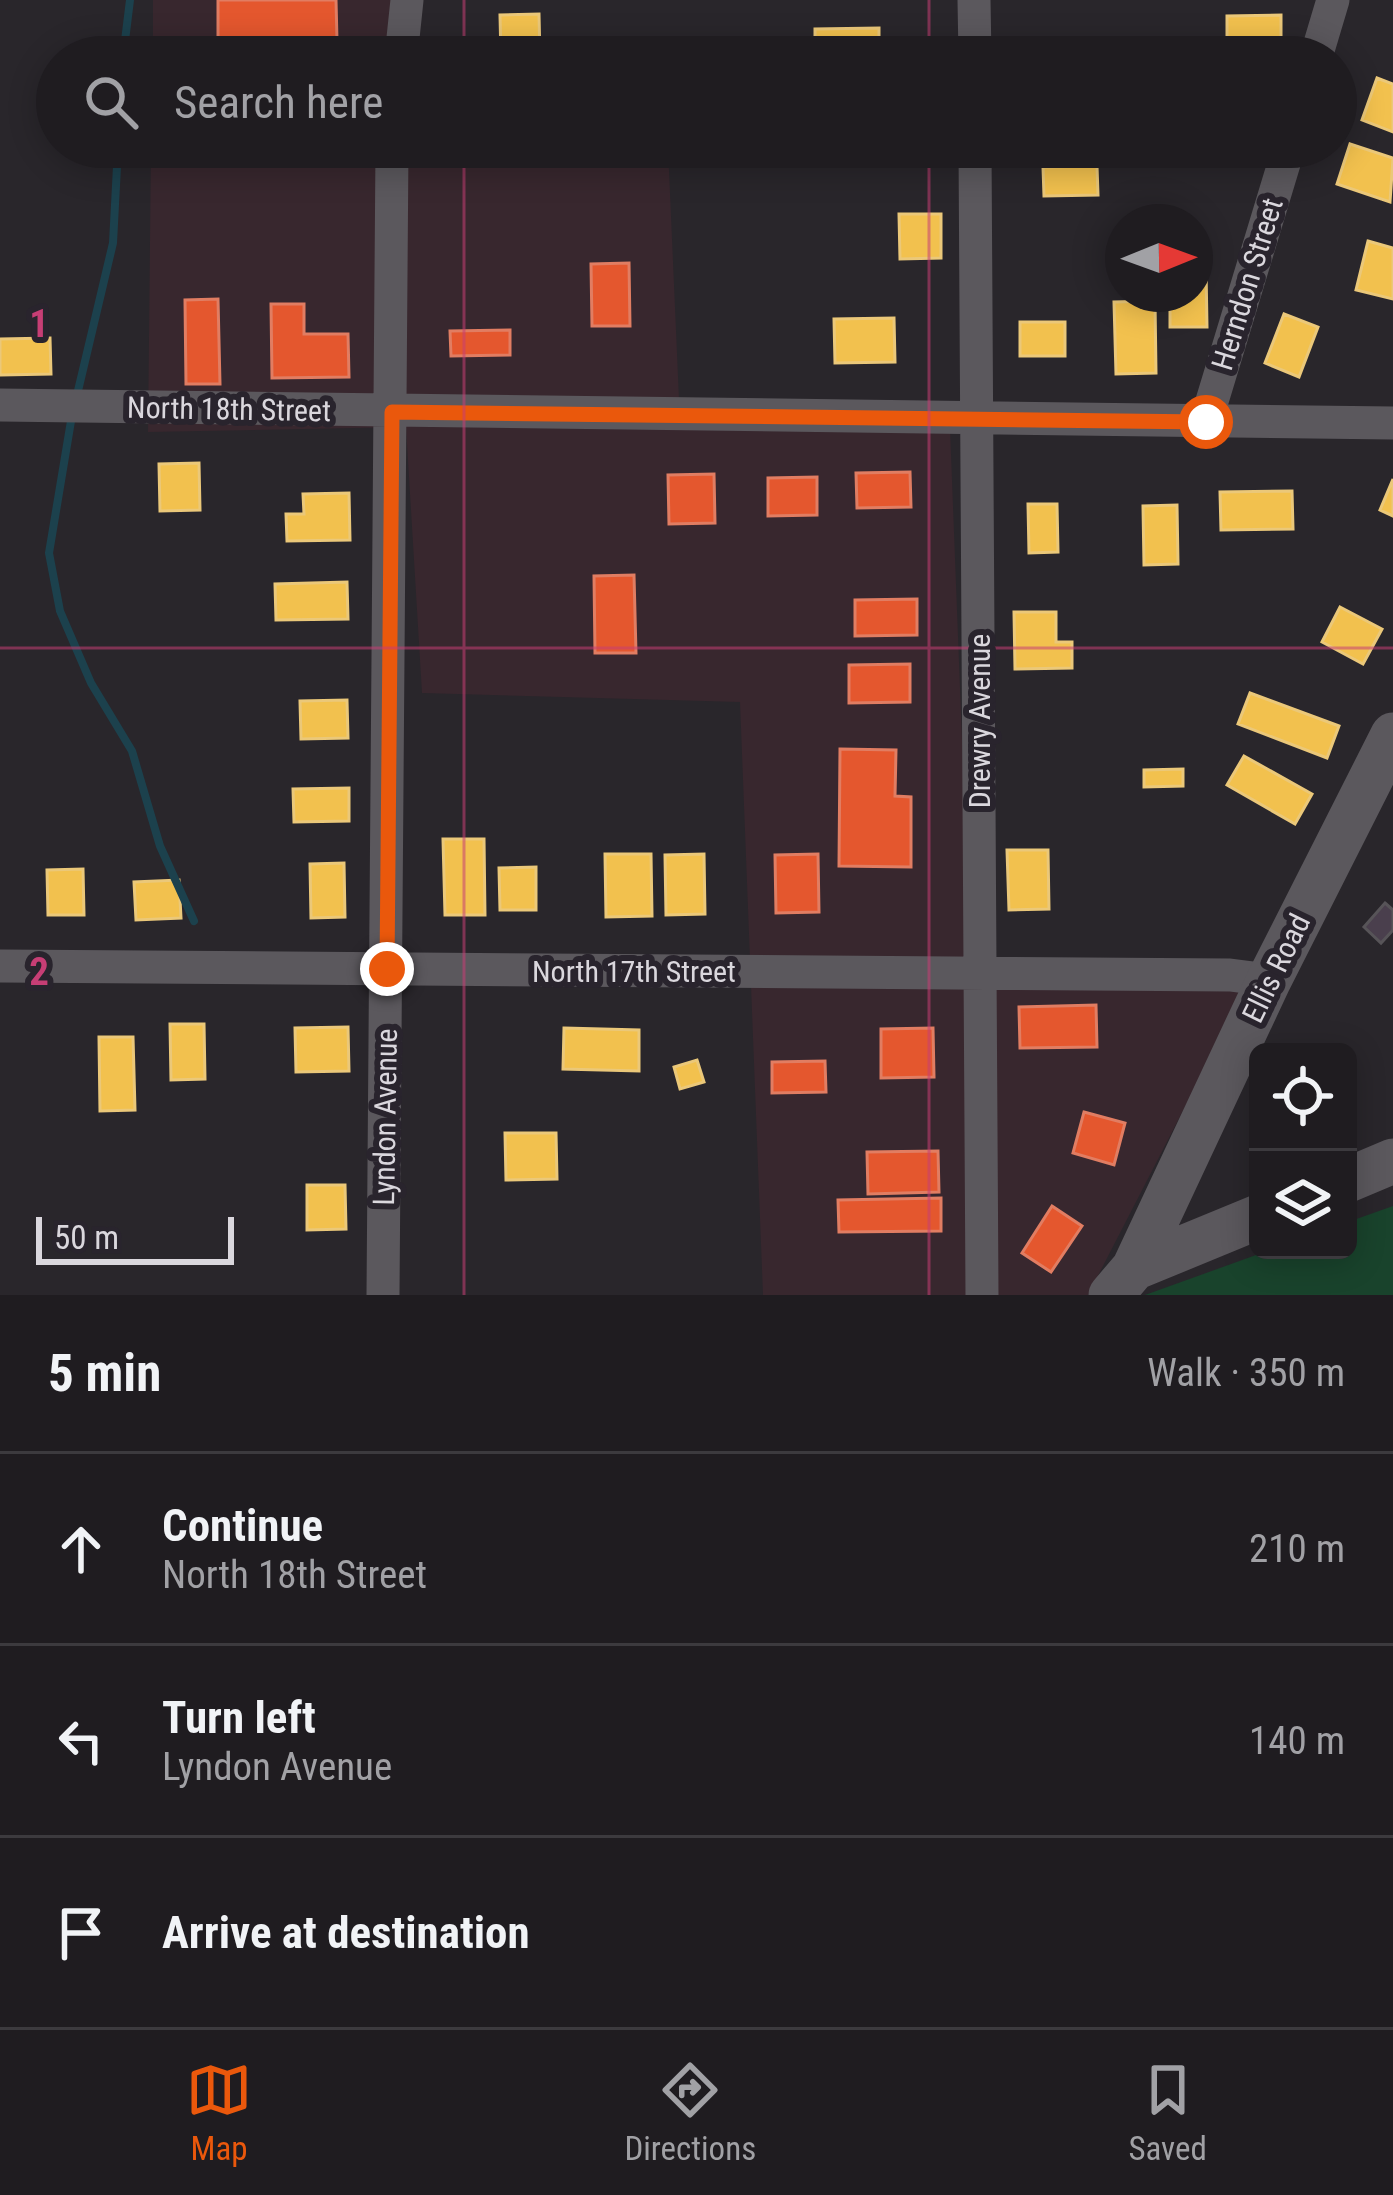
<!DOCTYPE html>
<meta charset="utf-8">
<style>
:root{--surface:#1f1c20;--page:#272529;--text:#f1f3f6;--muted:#a1a1a5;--line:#3c3a3e;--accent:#ea580c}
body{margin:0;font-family:"Roboto Condensed",sans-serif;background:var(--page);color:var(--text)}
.controls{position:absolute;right:36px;bottom:36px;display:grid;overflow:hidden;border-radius:18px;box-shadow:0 6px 30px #0003}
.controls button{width:108px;height:108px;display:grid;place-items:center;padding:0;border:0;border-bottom:3px solid var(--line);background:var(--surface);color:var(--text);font:60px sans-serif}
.compass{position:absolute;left:1105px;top:204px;width:108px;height:108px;border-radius:50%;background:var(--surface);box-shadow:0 6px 30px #0003;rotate:89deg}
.scale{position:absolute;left:36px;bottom:30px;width:198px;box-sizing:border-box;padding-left:12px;border:6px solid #dad7dd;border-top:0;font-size:33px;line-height:42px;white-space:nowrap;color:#dad7dd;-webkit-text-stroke:9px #29242d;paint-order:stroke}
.stop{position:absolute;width:36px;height:36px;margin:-27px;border:9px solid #ea580c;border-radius:50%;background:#fff}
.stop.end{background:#ea580c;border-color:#fff;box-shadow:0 3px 12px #0008}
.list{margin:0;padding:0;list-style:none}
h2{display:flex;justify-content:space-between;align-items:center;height:156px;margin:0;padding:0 48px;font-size:51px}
h2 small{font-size:39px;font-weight:400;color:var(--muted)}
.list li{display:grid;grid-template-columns:78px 1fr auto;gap:36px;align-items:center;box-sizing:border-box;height:192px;padding:0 48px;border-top:3px solid var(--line)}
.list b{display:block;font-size:45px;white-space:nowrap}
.list p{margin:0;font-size:39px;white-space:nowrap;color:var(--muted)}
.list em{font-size:39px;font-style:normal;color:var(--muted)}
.icon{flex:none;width:66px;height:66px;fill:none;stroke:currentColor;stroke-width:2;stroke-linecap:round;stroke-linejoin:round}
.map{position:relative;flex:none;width:1393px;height:1295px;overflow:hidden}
.search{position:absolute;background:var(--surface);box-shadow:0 6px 30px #0003;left:36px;right:36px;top:36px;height:132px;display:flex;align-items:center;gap:30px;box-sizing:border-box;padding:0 42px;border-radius:66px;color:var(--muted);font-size:45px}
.sheet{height:732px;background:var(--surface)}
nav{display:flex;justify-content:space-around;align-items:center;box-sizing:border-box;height:168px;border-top:3px solid var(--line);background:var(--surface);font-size:33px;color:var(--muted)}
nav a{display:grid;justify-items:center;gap:6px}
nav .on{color:var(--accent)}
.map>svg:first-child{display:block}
.commercial{fill:#38272e}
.green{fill:#19432c}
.homes{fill:#f2c14e;stroke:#ebc879;stroke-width:3}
.shops{fill:#e4572e;stroke:#e17d62;stroke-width:3}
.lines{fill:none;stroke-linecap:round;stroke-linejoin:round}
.stream{stroke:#1c414d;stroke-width:8}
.building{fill:#4a3f4d;stroke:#575458;stroke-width:3}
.street{stroke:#5b585d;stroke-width:33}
.secondary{stroke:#5b585d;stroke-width:45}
.route{stroke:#ea580c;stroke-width:15}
.grid{fill:none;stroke:#c73e75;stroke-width:3;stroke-opacity:0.55}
.labels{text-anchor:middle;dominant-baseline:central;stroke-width:12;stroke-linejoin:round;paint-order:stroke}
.street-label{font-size:30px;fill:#dad7dd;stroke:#29242d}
.grid-label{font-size:39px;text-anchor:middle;font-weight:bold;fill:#c73e75;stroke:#29242d;stroke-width:12;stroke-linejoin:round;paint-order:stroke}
</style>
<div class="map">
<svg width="1393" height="1295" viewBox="0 0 1393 1295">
<rect width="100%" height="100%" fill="#29262b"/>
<path class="commercial" d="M153 0H401V57H153Z
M151 147H668L680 422 950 428 971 974 1257 967 1088 1295H763L740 702 422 693 406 427 148 432Z"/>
<path class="green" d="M1393 1206V1295H1145L1270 1250H1348V1222Z"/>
<path class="homes" d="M539 14 540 57H501L500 15Z
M1281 15V52L1227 53V16Z
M879 28V57H815V29Z
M1377 78 1393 84V132L1362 120Z
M1350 144 1393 158 1390 202 1337 184Z
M821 147H888V155L821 156Z
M1097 166 1098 195 1044 196 1043 167Z
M899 214H941V258L900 259Z
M1368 241 1393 248V299L1356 290Z
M1206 267 1207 327H1170V294H1195V268Z
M1155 301 1156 373 1116 374 1114 302Z
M1284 314 1318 327 1299 377 1265 363Z
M894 318 895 362 835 363 834 319Z
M1020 322H1065V356H1020Z
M50 338 51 374 0 375V339Z
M199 463 200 510 160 511 159 464Z
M1393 479V516L1380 510Z
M1292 491 1293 529 1221 530 1220 492Z
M349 493 350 540 287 541 286 514H304L303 494Z
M1028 504H1057L1058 552 1029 553Z
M1177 505 1178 564 1144 565 1143 506Z
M347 582 348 619 276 620 275 584Z
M1340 607 1382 629 1363 664 1322 642Z
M1014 612H1056V642H1072V668L1015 669Z
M1250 693 1339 726 1327 758 1238 724Z
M347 700 348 738 301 739 300 701Z
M1244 756 1312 794 1295 824 1227 785Z
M1183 769V786L1144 787V770Z
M349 788V821L294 822 293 789Z
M443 839H484L485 915H445Z
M1007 850H1048L1049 909 1009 910Z
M605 854H651L652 916 606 917Z
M704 854 705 914 666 915 665 855Z
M344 863 345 917 311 918 310 864Z
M536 867V910H500L499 868Z
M83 869 84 915H48L47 870Z
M179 880 181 918 136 920 134 882Z
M170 1024H204L205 1079 171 1080Z
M348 1027 349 1071 296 1072 295 1028Z
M564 1028 639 1030V1071L563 1069Z
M99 1037H133L135 1110 100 1111Z
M697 1060 704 1082 680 1089 674 1067Z
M505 1133H556L557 1179 506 1180Z
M307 1185H345L346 1229 307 1230Z"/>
<path class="shops" d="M218 0H336L337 41 218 43Z
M629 263 630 326H592L591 264Z
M218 299 220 384H186L185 300Z
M271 304H304V334H348L349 377 272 378Z
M510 330V355L451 356 450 331Z
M910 472 911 507 857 508 856 473Z
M714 474 715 523 669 524 668 475Z
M817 477V515L768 516V478Z
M634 575 636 653H595L594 576Z
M917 599V635L855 636V600Z
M910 664V702L849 703V665Z
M840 749 896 750 895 796 911 797V867L839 866Z
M818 854 819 912 776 913 775 855Z
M1096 1005 1097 1047 1020 1048 1019 1007Z
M933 1028 934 1077 881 1078V1029Z
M825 1061 826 1092 772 1093V1062Z
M1084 1112 1125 1123 1114 1165 1073 1153Z
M938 1151 939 1192 868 1194 867 1152Z
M941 1198V1231L839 1232 838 1200Z
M1052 1206 1082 1226 1051 1272 1022 1253Z"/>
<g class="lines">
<path class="stream" d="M123 57 130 0
M77 395 113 243 118 147
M72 415 49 553 60 611 91 683 132 751 160 846 194 921"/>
</g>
<path class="building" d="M1385 903 1393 910V930L1381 943 1364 927Z"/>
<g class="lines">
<path class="street" d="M974 0 975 57
M401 57 407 0
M1316 57 1333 0
M975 147 982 1295
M0 405 1393 423
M1206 421 1289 147
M0 966 1230 975 1269 980
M383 1295 392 147"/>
<path class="secondary" d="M1348 1180 1393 1161
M1134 1268 1269 980 1393 735
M1111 1295 1134 1268 1258 1217"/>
</g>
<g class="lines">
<path class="route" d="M387 969 392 412 1206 422"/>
</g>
<path class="grid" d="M464 0V57M929 0V57M464 147V1295M929 147V1295M0 648H1393"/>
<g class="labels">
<g class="street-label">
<text transform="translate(1247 284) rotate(-73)">Herndon Street</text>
<text transform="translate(229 409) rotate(1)">North 18th Street</text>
<text transform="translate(979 721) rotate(-90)">Drewry Avenue</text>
<text transform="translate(1276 968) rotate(-64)">Ellis Road</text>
<text x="634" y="971">North 17th Street</text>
<text transform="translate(385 1117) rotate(-89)">Lyndon Avenue</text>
</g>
</g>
<g class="grid-label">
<text x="39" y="337">1</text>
<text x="39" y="985">2</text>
</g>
</svg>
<div class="controls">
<button><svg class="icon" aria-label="locate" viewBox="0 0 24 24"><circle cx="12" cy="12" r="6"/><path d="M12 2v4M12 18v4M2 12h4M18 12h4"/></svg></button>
<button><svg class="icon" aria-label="layers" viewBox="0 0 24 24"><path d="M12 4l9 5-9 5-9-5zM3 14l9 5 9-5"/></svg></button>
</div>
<svg class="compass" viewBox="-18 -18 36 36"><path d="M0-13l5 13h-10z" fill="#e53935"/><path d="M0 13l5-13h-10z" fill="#a1a1a5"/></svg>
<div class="scale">50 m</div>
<div class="stop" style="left:1206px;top:422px"></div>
<div class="stop end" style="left:387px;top:969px"></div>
<div class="search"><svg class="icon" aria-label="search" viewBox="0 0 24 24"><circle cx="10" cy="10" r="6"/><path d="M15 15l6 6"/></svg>Search here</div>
</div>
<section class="sheet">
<h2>5 min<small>Walk · 350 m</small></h2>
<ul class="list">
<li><svg class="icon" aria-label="ahead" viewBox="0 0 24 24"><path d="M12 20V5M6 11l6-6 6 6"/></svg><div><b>Continue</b><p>North 18th Street</p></div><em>210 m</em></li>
<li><svg class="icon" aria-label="left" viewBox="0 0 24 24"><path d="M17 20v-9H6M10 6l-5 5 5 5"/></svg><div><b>Turn left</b><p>Lyndon Avenue</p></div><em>140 m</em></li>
<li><svg class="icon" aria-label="arrive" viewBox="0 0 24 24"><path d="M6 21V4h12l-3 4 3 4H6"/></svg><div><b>Arrive at destination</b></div></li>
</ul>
</section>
<nav>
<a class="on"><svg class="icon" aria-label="map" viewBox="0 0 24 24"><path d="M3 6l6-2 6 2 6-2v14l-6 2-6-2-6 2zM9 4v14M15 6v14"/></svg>Map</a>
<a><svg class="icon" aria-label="directions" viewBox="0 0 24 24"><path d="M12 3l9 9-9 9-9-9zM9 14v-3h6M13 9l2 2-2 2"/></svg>Directions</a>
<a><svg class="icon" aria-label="saved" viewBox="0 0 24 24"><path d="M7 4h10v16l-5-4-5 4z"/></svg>Saved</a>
</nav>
